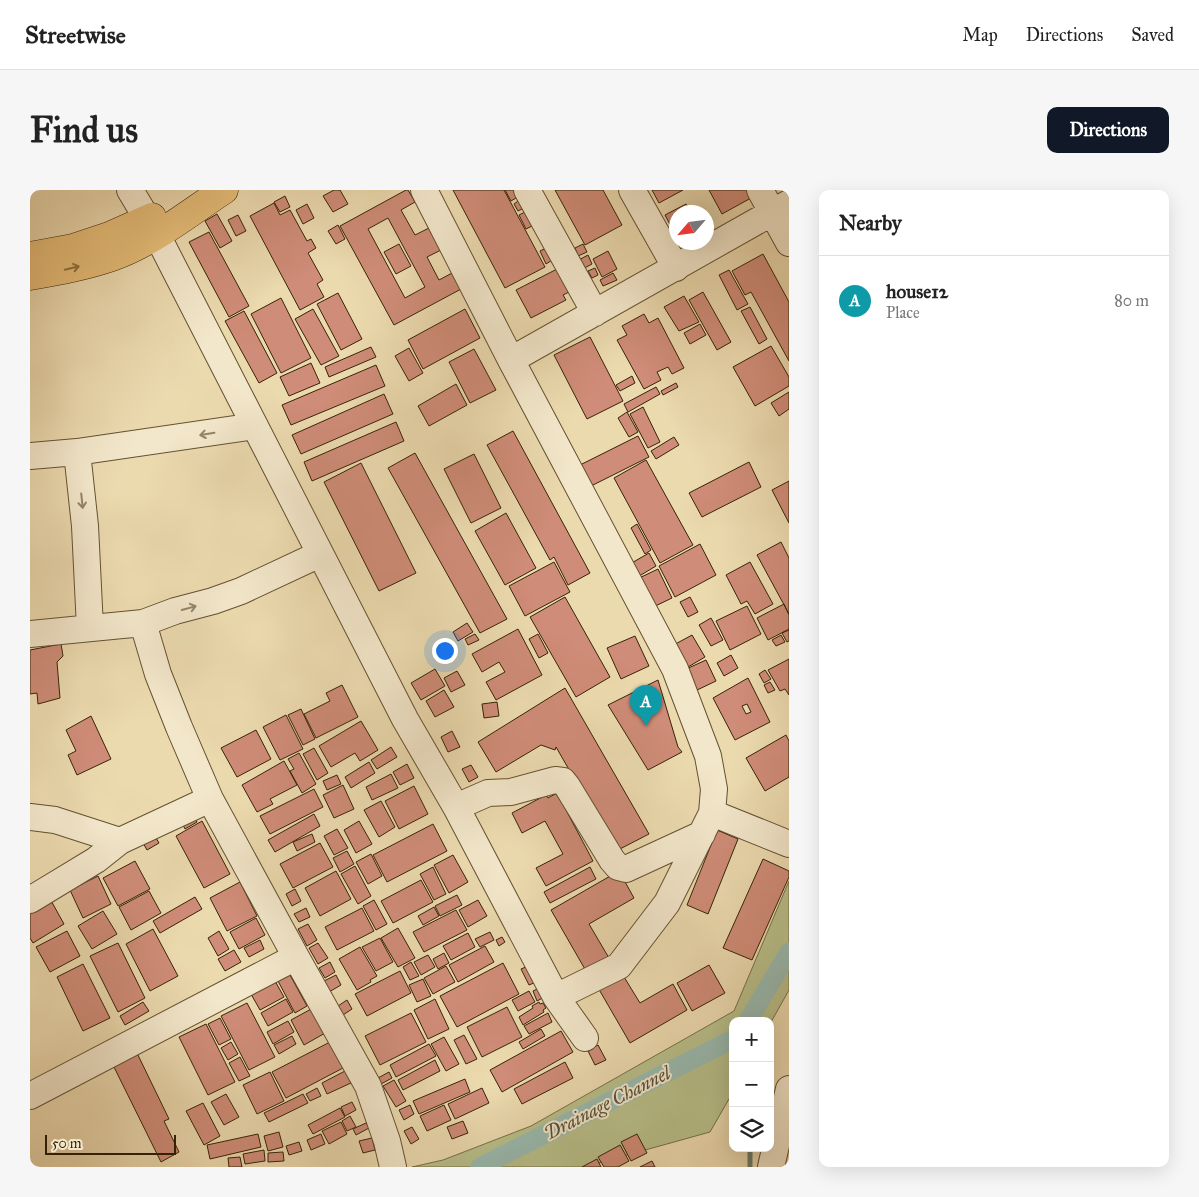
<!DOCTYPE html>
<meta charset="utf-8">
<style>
:root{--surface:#fff;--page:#f6f6f6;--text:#222;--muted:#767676;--line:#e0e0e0;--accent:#111827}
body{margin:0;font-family:"IM FELL Great Primer",serif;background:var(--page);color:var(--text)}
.controls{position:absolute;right:15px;bottom:15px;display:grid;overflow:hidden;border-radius:10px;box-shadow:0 5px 20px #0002}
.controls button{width:45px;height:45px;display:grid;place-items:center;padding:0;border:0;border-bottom:1px solid var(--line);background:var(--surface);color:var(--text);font:25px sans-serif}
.compass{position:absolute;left:639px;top:15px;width:45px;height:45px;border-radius:50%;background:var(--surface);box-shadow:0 5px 20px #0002;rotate:242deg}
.scale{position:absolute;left:15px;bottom:12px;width:131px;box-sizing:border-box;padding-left:5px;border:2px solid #362307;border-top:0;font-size:14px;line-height:18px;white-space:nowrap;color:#362307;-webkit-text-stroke:4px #f3e7cb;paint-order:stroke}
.you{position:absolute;left:414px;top:460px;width:18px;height:18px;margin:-12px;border:4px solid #fff;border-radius:50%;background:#1a73e8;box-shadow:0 0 0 8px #1a73e833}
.badge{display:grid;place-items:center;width:32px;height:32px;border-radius:50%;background:var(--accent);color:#fff;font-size:16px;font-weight:700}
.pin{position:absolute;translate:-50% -41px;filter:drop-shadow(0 1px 2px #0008)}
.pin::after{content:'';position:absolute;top:26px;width:18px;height:15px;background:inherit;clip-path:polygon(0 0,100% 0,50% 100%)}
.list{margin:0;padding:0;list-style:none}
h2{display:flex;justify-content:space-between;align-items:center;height:65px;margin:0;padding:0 20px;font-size:21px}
h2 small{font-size:16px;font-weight:400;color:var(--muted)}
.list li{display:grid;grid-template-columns:32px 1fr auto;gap:15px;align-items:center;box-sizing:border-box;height:90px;padding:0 20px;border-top:1px solid var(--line)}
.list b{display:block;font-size:19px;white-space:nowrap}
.list p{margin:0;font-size:16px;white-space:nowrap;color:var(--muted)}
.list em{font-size:16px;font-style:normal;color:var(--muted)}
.icon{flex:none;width:28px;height:28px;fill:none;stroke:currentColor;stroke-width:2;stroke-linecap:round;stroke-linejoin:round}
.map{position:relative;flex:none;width:759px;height:977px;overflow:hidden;border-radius:10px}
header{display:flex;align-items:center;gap:30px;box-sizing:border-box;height:70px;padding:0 25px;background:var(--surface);border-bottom:1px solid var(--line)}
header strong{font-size:24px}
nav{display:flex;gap:28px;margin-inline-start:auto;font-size:18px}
.intro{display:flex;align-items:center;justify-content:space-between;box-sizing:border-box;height:120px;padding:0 30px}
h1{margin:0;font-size:35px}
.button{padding:12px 22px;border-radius:10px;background:var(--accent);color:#fff;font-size:18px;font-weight:700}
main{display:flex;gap:30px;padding:0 30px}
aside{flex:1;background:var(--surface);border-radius:10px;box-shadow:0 5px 20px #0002}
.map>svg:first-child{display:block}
.green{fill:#b8bf8a;stroke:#777148}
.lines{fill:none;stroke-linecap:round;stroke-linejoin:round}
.stream{stroke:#717e6c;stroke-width:5}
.canal{stroke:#99baaf;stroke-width:19}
.building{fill:#cf8c78;stroke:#362307;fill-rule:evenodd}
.minor-casing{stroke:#645131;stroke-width:28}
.major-casing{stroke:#362307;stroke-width:29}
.minor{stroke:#f3e7cb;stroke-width:26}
.major{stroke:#e6bd78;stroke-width:28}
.oneway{stroke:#8e7040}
.oneway2{stroke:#948569}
.labels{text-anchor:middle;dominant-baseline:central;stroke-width:4;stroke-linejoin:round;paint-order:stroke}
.water-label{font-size:19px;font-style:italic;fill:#545039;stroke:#f3e7cb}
</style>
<header>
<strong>Streetwise</strong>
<nav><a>Map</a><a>Directions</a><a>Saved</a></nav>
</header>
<div class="intro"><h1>Find us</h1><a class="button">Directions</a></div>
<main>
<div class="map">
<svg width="759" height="977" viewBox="0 0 759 977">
<rect width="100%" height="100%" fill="#ecdaaf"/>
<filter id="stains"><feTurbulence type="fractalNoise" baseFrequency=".004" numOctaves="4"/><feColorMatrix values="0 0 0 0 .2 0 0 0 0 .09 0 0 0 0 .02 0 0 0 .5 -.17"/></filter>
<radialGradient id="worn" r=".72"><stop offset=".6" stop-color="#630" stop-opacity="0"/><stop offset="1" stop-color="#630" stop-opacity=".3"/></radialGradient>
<path class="green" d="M759 691V800L740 834V831H703V902L680 942 554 977H382L413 970 501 936 704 821Z"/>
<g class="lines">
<path class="stream" d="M720 977V958"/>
<path class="canal" d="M718 831 759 762
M450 977 703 849"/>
</g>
<path class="building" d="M304 0H310L318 14 303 22 293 6Z
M376 0H378L385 12 371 20 385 45 399 38 411 60 397 67 409 90 424 82 433 98 364 135 310 36ZM358 28 395 97 375 108 338 39Z
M423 0H474L515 77 475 98Z
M475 0H488L491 5 481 11Z
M525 0H573L592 35 555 55Z
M622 0H653L629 13Z
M679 0H717L721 8 692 24Z
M255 6 260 17 250 22 244 12Z
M491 9 496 17 488 21 484 14Z
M244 13 250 25 260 20 277 51 281 49 286 58 278 63 293 90 287 94 294 107 270 120 220 26Z
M277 14 284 28 273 34 266 20Z
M656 14 661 22H646V46L635 25Z
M499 20 506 34 496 39 489 25Z
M187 24 202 51 190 58 175 31Z
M208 25 216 41 206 46 198 30Z
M308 35 315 49 306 54 298 41Z
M179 42 219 116 199 127 159 52Z
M369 54 381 76 366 84 354 62Z
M553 54 557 62 548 66 545 58Z
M518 57 524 69 516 74 510 61Z
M578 61 587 79 572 87 563 69Z
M733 64 759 112V171L721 102 715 105 702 81Z
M558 65 562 74 549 81 545 72Z
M531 77 543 100 533 105 536 110 501 128 486 100Z
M565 78 568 85 562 88 558 81Z
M699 80 718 114 707 120 689 85Z
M583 83 587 90 573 96 570 90Z
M673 102 701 152 687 160 659 110Z
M308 103 332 149 311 160 287 114Z
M654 106 669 132 649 141 634 117Z
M251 108 281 168 251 183 221 124Z
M720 117 737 149 729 154 711 121Z
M283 119 309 166 291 175 265 129Z
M435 119 450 148 393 179 378 150Z
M214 121 247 183 229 193 195 131Z
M614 124 619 133 628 128 654 178 642 184 638 177 627 182 631 190 614 199 587 150 597 145 592 136Z
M670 134 676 145 660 154 654 143Z
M560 147 593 211 557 229 524 165Z
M741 156 759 187V196L725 216 703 177Z
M341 157 346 167 299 187 295 177Z
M379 158 393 183 379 191 365 166Z
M444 159 466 200 440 213 419 172Z
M281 173 290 193 259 206 250 187Z
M346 175 355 196 261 235 252 215Z
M602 186 605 193 590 201 586 195Z
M646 193 648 197 633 205 631 201Z
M426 194 437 215 399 236 388 216Z
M626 197 630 204 598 222 594 214Z
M759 202V219L749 226 741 213Z
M354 204 363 224 271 264 262 245Z
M613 217 630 252 618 258 600 224Z
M597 222 608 242 599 247 588 228Z
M366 232 374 251 282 291 274 272Z
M483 241 560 383 538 395 524 367 520 370 457 255Z
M608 246 619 267 559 297 548 276Z
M644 247 649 255 626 269 621 261Z
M385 263 477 429 450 443 358 278Z
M444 264 471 318 441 333 414 279Z
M616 270 663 355 630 373 584 288Z
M719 272 731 297 672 327 659 303Z
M331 273 386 383 349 401 294 292Z
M759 291V333L742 300Z
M476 323 506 378 475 395 445 341Z
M607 334 621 360 615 364 601 338Z
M751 352 759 368V424L727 365Z
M670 354 686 385 645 407 629 376Z
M619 363 626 376 601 391 593 378Z
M524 372 540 402 495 426 479 396Z
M720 372 743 414 725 424 717 411 711 414 696 385Z
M628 379 642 408 617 420 603 391Z
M535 407 580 487 546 507 500 427Z
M660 407 668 422 658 427 650 412Z
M754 414 759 425V439L738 450 727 428Z
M717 416 731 444 700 460 686 431Z
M681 428 693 450 681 456 669 435Z
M437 433 443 442 428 451 423 442Z
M488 439 512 485 466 510 456 492 475 482 469 472 452 482 442 464Z
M759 440V451L757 452 752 443Z
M445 444 449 450 438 455 435 449Z
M508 444 518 463 509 468 499 449Z
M662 445 675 467 653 480 640 457Z
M751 445 755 452 746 456 742 450Z
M605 446 619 476 591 489 577 458Z
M31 454 33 466 27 472 30 508 8 514 7 503 0 504V460Z
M701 465 708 478 694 486 687 473Z
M759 469V505L755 499 750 501 738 480Z
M676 470 686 491 665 501 654 480Z
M405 479 415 496 391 510 381 493Z
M735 480 741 489 734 493 729 484Z
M427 481 435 495 421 502 414 488Z
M718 488 740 532 705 550 683 508ZM717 514 721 522 716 524 712 516Z
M628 490 648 557 652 562 618 580 578 515Z
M740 492 745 500 738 503 734 495Z
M312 495 328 527 286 548 274 524 300 511 296 503Z
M535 498 619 644 586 661 526 557 525 560 511 555 466 582 448 552Z
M414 500 424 517 405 527 396 511Z
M467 512 469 526 454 528 452 514Z
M271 519 285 549 273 555 258 525Z
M256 525 273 559 250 570 233 537Z
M61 526 81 569 47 585 38 565 46 561 36 540Z
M331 531 348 560 330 571 325 563 301 577 289 556Z
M226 540 241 569 207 587 191 558Z
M422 541 430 557 418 562 411 547Z
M756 545 759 551V587L735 601 716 568Z
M361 557 367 567 347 579 341 570Z
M284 558 298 583 287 590 273 564Z
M269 563 286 594 272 603 260 581 264 579 258 569Z
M254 571 267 595 240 609 243 614 227 622 212 595Z
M339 572 345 583 321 598 315 587Z
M377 574 384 588 370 595 363 582Z
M441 575 448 587 439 592 432 579Z
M361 584 368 598 342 610 336 597Z
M307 585 311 594 297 600 293 591Z
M313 595 324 619 304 628 293 605Z
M384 596 398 624 369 639 355 611Z
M284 599 293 617 240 644 230 626Z
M527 603 563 671 516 696 506 678 533 664 515 631 492 643 482 623 516 605 518 608Z
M351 611 365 637 349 647 334 620Z
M163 624 167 632 155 639 151 631Z
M284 624 290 636 245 662 238 650Z
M172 631 200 684 174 698 146 646Z
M329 631 342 654 326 663 314 640Z
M403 634 417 661 357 692 343 665Z
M121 639 129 653 117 660 109 646Z
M307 639 318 658 304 665 294 646Z
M687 640 708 649 678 724 657 715Z
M282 644 285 652 267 661 263 652Z
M290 653 303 677 263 698 250 674Z
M317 661 324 674 310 682 303 668Z
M341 664 352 686 338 694 326 672Z
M423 665 438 692 419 703 404 675Z
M733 669 759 681V687L722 770 693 758Z
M105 671 120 699 88 716 73 688Z
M325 676 341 706 328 714 311 684Z
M403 677 416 704 404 710 390 684Z
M560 677 566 689 520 713 514 702Z
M306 681 321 709 290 726 275 698Z
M589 681 604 708 559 734 579 768 556 781 521 720Z
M68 686 81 714 53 728 40 700Z
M391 690 403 712 363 733 351 711Z
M210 692 227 726 197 741 180 708Z
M265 699 271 711 262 716 256 704Z
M119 701 131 723 101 740 89 717Z
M427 705 432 715 410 726 405 716Z
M19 707 34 734 3 753 0 748V718Z
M165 707 172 719 130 743 123 731Z
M344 710 357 734 346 740 333 716Z
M448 710 457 726 438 737 429 720Z
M404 717 409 726 393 735 388 726Z
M276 718 280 727 269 732 264 724Z
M332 718 344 741 307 760 295 737Z
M426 720 437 740 394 762 383 742Z
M73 721 87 744 62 759 48 736Z
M226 728 235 745 209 759 200 742Z
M278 734 287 750 277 756 268 739Z
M368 738 385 768 368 777 351 748Z
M123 739 148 786 120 801 96 754Z
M37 741 50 766 20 782 6 757Z
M189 741 199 759 188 766 178 748Z
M460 742 464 750 450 757 445 749Z
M438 743 445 757 421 770 413 756Z
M472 747 475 752 469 756 466 750Z
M350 748 363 772 346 781 332 757Z
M230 750 234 759 219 767 214 758Z
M88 753 115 808 88 822 60 766Z
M288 753 298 768 288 774 279 758Z
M455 756 464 772 428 792 419 775Z
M330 757 347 786 340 790 341 792 327 800 309 769Z
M204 760 211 772 195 781 188 769Z
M414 763 419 773 408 779 403 769Z
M398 765 405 777 391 785 384 772Z
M300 772 305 782 295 788 289 778Z
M381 772 389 786 380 790 373 777Z
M473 773 489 804 427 837 410 806Z
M53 774 80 828 53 841 27 787Z
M503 774 511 790 499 795 491 779Z
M679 775 695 803 662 821 647 793Z
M416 776 425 792 403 804 394 788Z
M370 781 381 803 337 826 325 804Z
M591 782 610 813 643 794 657 820 600 853 567 796Z
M260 785 277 816 265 823 248 791Z
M306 785 311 795 299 802 294 791Z
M393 789 401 806 387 812 379 795Z
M245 791 254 807 230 820 221 804Z
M516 795 520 804 507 811 503 801Z
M499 801 505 812 488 821 482 810Z
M256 809 263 822 238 836 231 823Z
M405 809 419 839 398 849 384 820Z
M317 810 322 819 313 825 308 816Z
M113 812 119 821 95 835 90 826Z
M509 812 510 814 513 813 516 818 513 820 514 822 493 835 489 827 503 818 502 816Z
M217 813 245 867 219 880 191 826Z
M477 817 492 847 452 867 437 837Z
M283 818 297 842 274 855 261 830Z
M381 823 396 852 350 875 335 846Z
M518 823 522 832 499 844 494 836Z
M190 828 201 849 189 855 178 834Z
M258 831 264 842 243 854 237 842Z
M176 834 205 892 178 905 149 847Z
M511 839 515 846 493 859 489 852Z
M531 841 543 862 472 902 460 880Z
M434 845 447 869 436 874 424 850Z
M262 846 266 854 249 864 244 855Z
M414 847 429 874 416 881 401 854Z
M201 852 208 864 198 870 191 858Z
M300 852 313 878 256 908 242 882Z
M399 854 406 866 366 887 360 875Z
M568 855 576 870 565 875 558 861Z
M106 861 139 929 134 931 149 962 131 972 82 873Z
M210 867 220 886 209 891 199 873Z
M405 870 410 881 373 900 368 890Z
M535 872 543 888 492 914 484 899Z
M315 881 321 893 297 904 292 893Z
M240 882 254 911 227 924 213 895Z
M359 882 362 888 351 894 348 888Z
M435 889 440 902 389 924 383 911Z
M364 890 376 911 366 917 353 896Z
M287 898 291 906 280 911 276 904Z
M452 898 459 913 425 929 418 914Z
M196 904 209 927 194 935 181 912Z
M273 904 278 913 239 932 234 923Z
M322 912 326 920 315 926 311 917Z
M173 913 190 946 174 955 156 921Z
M380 915 384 924 374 930 369 920Z
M414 915 421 930 397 941 390 926Z
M310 918 315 927 283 944 278 935Z
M320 926 326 937 317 941 312 931Z
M433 931 438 943 422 949 417 937Z
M311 932 317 944 299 954 292 941Z
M336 933 339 938 326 945 323 939Z
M382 937 389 949 381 954 374 941Z
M249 942 253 957 238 961 234 946Z
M228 944 231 957 180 969 177 955Z
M291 944 295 954 281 960 277 950Z
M607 944 617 963 601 971 591 952Z
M342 948 345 960 333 963 329 951Z
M269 952 272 961 259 965 256 956Z
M590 955 599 971 588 977H574L568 967Z
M234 960 235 971 215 974 213 964Z
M253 962 254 971 238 972V963Z
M210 967 212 977H199L198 968Z
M567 969 571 977H552Z
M622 971 625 977H610Z"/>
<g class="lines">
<g class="minor-casing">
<path id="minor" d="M100 0 127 45 375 529 426 617 526 807 555 848
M394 0 481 170 645 479 678 566 684 599 682 623 637 713 589 776 526 807
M497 0 565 123
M602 0 646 78
M730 0 759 53
M481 170 759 13
M47 262 55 336 60 438
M0 266 47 262 225 236
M113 433 128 484 149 537 180 609 266 767 338 896 357 951 363 977
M0 444 113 433 145 421 183 411 211 401 290 364
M426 617 458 603 481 602 525 590 533 591 537 596 582 670 588 677 596 679 672 644
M682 623 759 654
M0 627 25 630 90 651
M0 710 66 670 90 651 180 609
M0 906 266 767
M741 977 759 899"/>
</g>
<g class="major-casing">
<path id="major" d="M0 66 43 58 79 46 122 27
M0 86C28 81 56 76 82 67 122 53 159 23 194 0"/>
</g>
<use href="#minor" class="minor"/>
<use href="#major" class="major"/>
</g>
<defs><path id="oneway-shaft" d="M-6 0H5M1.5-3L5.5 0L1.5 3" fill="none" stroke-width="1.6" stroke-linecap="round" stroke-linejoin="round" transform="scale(1.25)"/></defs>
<use class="oneway" href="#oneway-shaft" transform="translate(42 78) rotate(-13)"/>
<g class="oneway2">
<use href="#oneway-shaft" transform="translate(177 244) rotate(171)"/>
<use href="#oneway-shaft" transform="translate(52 311) rotate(84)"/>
<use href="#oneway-shaft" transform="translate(159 418) rotate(-15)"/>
</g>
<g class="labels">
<g class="water-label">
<text transform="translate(577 913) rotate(-27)">Drainage Channel</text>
</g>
</g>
<rect width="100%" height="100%" filter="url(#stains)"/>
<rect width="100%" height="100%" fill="url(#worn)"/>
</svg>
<div class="controls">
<button>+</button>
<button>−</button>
<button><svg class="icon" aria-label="layers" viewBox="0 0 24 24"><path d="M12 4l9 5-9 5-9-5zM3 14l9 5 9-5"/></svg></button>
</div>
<svg class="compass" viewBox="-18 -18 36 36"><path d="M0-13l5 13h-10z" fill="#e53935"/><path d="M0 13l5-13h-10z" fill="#767676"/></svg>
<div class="scale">50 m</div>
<div class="you"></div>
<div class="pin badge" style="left:616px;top:536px;background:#0f9aa8">A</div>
</div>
<aside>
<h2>Nearby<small></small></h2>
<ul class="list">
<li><span class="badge" style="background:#0f9aa8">A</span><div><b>house12</b><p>Place</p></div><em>80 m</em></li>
</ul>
</aside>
</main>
